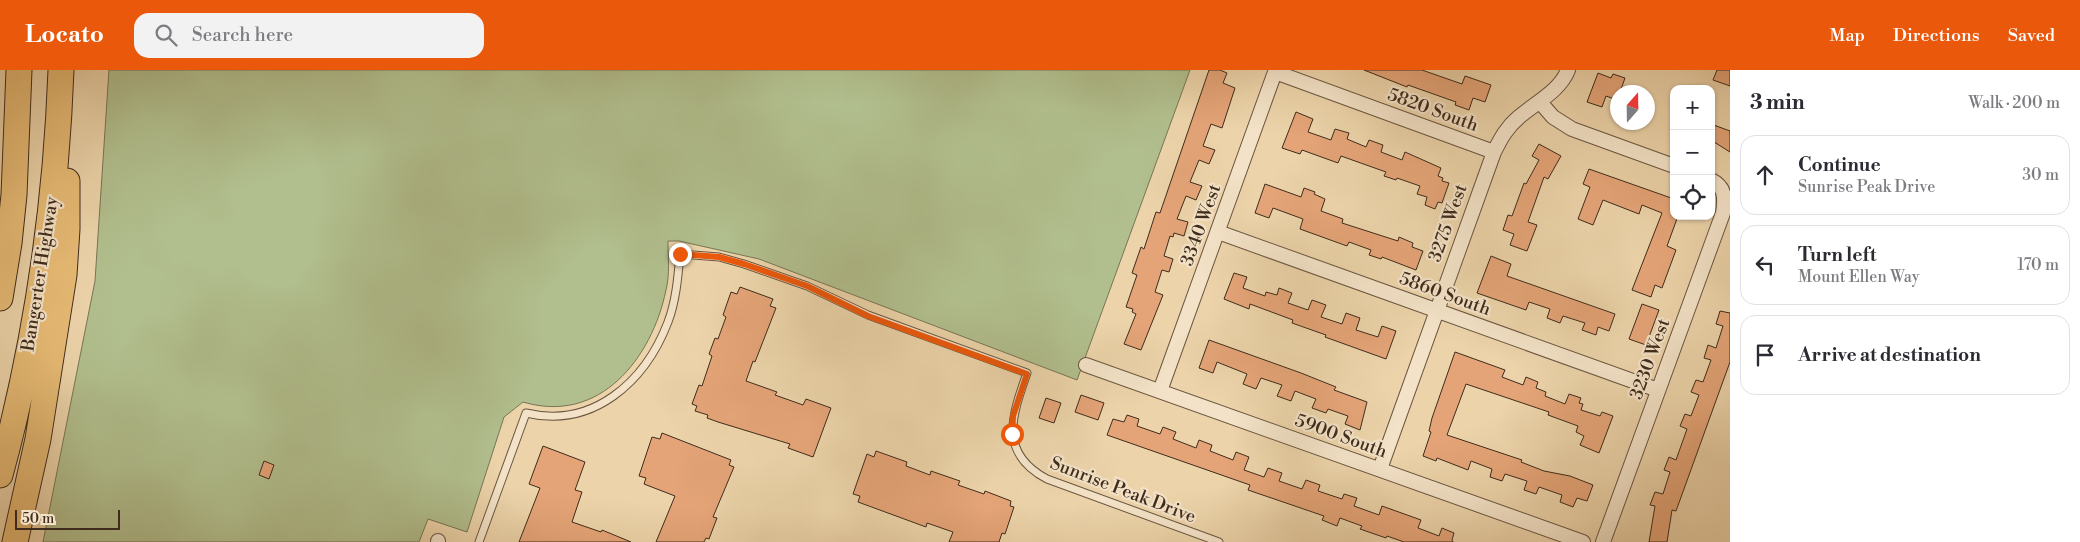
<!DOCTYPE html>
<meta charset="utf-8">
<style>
:root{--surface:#fff;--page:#f2f2f3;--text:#2b2b33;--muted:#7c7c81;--line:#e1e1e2;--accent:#ea580c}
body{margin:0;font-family:"Libre Bodoni",serif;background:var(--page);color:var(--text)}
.controls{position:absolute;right:15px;top:15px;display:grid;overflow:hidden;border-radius:10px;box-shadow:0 1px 4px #0004}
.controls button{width:45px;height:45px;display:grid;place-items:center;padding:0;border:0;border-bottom:1px solid var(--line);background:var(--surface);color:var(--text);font:25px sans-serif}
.compass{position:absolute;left:1610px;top:15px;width:45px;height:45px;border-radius:50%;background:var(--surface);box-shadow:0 1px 4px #0004;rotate:20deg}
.scale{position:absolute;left:15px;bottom:12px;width:105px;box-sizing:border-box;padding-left:5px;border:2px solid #3f2c1d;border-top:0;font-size:14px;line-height:18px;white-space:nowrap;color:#3f2c1d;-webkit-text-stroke:4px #f3e2c7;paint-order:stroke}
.stop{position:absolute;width:15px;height:15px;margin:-11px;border:4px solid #ea580c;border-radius:50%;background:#fff}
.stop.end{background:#ea580c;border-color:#fff;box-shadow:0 1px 5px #0008}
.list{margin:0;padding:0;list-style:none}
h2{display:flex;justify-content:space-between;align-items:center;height:65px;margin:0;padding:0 20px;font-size:21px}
h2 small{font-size:16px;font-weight:400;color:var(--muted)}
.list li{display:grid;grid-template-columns:32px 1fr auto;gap:15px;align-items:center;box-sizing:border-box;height:80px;margin:0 10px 10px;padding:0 10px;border:1px solid var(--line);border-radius:15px}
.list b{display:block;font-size:19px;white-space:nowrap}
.list p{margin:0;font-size:16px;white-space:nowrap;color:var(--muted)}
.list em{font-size:16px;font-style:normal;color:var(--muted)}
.icon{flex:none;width:28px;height:28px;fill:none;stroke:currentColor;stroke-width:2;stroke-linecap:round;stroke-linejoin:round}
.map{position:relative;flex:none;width:1730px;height:472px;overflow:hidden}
header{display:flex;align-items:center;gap:30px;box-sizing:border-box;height:70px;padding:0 25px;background:var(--accent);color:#fff}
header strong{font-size:24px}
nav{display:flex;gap:28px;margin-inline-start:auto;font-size:18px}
.search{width:350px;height:45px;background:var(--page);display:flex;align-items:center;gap:12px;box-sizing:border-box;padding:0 18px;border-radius:15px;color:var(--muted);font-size:19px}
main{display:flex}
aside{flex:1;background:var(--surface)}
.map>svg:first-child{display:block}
.green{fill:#b1be8d;stroke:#787555}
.building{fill:#e4a477;stroke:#3f2c1d}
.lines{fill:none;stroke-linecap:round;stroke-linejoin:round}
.service-casing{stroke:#6a5640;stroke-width:9}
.minor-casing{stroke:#6a5640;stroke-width:16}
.motorway-casing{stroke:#3f2c1d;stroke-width:27}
.service{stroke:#f3e2c7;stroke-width:7}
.minor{stroke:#f3e2c7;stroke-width:14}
.motorway{stroke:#e6ba74;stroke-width:25}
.route{stroke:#ea580c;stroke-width:6}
.labels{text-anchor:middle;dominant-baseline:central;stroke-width:4.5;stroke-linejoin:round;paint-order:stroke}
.street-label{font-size:18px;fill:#3f2c1d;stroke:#f3e2c7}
</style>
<header>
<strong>Locato</strong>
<div class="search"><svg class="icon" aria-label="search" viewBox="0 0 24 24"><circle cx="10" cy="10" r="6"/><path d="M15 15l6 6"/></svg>Search here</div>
<nav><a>Map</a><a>Directions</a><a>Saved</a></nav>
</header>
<main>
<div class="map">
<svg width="1730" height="472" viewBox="0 0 1730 472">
<rect width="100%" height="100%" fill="#ecd3a9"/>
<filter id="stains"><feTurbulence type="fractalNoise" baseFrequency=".004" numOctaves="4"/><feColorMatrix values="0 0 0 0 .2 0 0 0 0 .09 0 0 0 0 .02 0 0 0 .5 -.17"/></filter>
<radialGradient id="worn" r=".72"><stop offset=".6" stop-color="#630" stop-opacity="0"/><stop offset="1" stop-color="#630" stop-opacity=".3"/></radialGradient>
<path class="green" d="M109 0H1190L1077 310 759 189 679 171H668C668 187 670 204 666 220 652 288 600 355 523 332L504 347 467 462 428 449 419 472H43L95 211Z"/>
<path class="building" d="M1209 0H1220L1227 3 1223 13 1235 18 1222 58 1211 54 1203 76 1215 80 1209 94 1199 90 1190 112 1202 116 1196 130 1186 126 1177 149 1188 152 1184 166 1174 163 1173 167 1170 166 1164 186 1173 189 1169 202 1162 200 1155 222 1163 225 1141 280 1124 274 1136 244 1132 242 1133 239 1126 237 1137 205 1132 203 1141 177 1144 179 1156 142 1160 143Z
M1364 0H1422L1462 14 1465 6 1491 15 1485 32 1473 28 1469 40 1455 35 1456 32 1408 15 1407 17Z
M1717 0H1730V16L1713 10Z
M1598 3 1611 8 1613 4 1625 8 1620 22H1618L1617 30 1606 26 1602 37 1587 32Z
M1296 42 1313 49 1308 62 1331 70 1335 59 1349 63 1347 69 1366 77 1369 70 1383 75 1381 82 1402 90 1405 82 1441 98 1438 106 1443 108 1442 111 1449 113 1442 133 1438 132 1435 139 1425 135 1427 127 1417 124 1420 116 1397 108 1396 110 1384 106 1386 102 1341 86 1338 93 1302 80 1300 84 1282 78Z
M1711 54 1730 61V82L1711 70Z
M1539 74 1561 86 1548 109 1544 107 1528 152 1537 155 1527 181 1510 175 1514 164 1503 160 1508 145 1512 146 1524 113 1526 114 1539 90 1532 86Z
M1589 99 1674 129V146H1678L1667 176 1676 180 1662 218 1655 215 1651 227 1632 220 1662 143 1642 135 1639 144 1603 130 1593 155 1578 149 1590 117 1583 114Z
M1265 114 1301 127 1304 118 1315 122 1314 124 1325 129 1321 141 1343 149 1342 153 1398 171 1399 167 1413 173 1412 177 1423 181 1416 200 1382 187 1381 189 1369 185 1371 180 1349 172 1347 176 1300 159 1303 149 1273 138 1269 148 1255 143Z
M1491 186 1511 194 1507 206 1615 244 1609 261 1598 257 1596 265 1582 260 1585 253 1563 246 1560 253 1547 248 1550 239 1529 232 1526 240 1477 223Z
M1234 203 1247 207 1243 218 1265 226 1266 222 1277 225 1279 218 1292 223 1288 233 1308 240 1312 230 1326 235 1321 247 1342 254 1346 243 1360 248 1356 260 1378 267 1382 256 1396 261 1386 289 1325 267 1326 265 1292 253 1293 250 1250 234 1249 239 1224 229Z
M740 217 773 229 770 236 776 238 755 292 753 291 746 311 777 322 775 325 803 335 806 329 831 338 813 387 788 378 790 374 718 352 707 348 708 345 695 341 697 336 692 334 699 315 702 316 712 286 709 284 715 268 718 269 726 247 723 245 731 222 737 224Z
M1642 234 1659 240 1646 275 1629 269Z
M1720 241 1730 243V292L1676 441 1672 440 1667 472H1649L1655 436 1650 435 1655 422 1663 424 1670 402 1664 400 1669 387 1676 390 1687 359 1680 356 1685 344 1691 346 1699 325 1691 322 1696 310 1703 312 1711 290 1704 288 1708 275 1716 278 1723 256 1716 254Z
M1209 270 1301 303 1336 317 1334 320 1367 332 1360 360 1345 354 1348 346 1328 339 1326 343 1312 338 1316 329 1295 321 1291 331 1277 326 1282 315 1261 308 1256 319 1243 314 1247 304 1217 292 1213 303 1199 298Z
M1455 282 1505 300 1502 307 1523 315 1526 307 1538 312 1536 318 1546 322 1545 326 1565 334 1569 324 1581 328 1579 333 1583 334 1581 340 1600 346 1602 342 1613 346 1599 383 1580 375 1584 366 1576 362 1578 356 1548 345 1549 342 1466 314 1447 365 1522 390 1521 392 1544 401 1570 406 1593 415 1587 431 1577 428 1573 437 1560 432 1562 425 1539 417 1536 424 1524 420 1527 411 1505 404 1502 411 1490 407 1492 399 1471 391 1468 400 1437 388 1436 391 1423 386 1431 362 1429 361 1432 348Z
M1081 325 1104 333 1098 350 1075 342Z
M1046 328 1061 333 1054 353 1039 348Z
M1127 345 1139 349 1137 356 1160 364 1163 357 1176 362 1173 369 1196 378 1199 370 1212 375 1210 381 1233 390 1236 382 1249 387 1244 400 1264 407 1268 398 1282 403 1279 411 1302 419 1306 410 1320 415 1318 421 1342 429 1344 424 1357 428 1354 436 1379 445 1382 436 1421 450 1418 458 1439 466 1442 458 1454 463 1452 470 1453 472H1404L1387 466 1386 468 1360 459 1362 456 1340 448 1337 456 1322 450 1324 446 1248 420 1250 415 1107 365 1113 349 1124 352Z
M662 363 731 390 729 395 734 397 713 447 717 448 709 469 706 468 704 472H656L675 426 644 414 646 408 639 406 652 367 660 369Z
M543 376 585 392 575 420 582 422 572 452 601 462 602 460 631 472H519L540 418 529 414Z
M876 381 907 392 906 396 930 405 931 401 960 411 958 415 984 424 985 421 1011 431 1010 436 1014 437 1005 464 1002 463 999 472H949L953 462 927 453 926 457 858 432 860 426 853 424 867 384 874 387Z
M264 391 274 395 269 409 259 405Z"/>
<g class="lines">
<g class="service-casing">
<path id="service" d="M479 472 526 343C593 359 645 312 668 252 676 231 678 207 680 184L719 187 744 194 807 216 868 245 1027 303C1012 346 998 383 1047 409L1219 472"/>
</g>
<g class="minor-casing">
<path id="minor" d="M1540 32 1553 47 1572 59 1674 96
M1218 162 1658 320
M1086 295 1583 472
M1160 321 1275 2 1494 82
M1380 399 1494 82C1501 68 1507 57 1519 47 1535 33 1560 21 1568 0
M438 472V471
M1603 472 1723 143C1725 129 1726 117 1711 110"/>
</g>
<g class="motorway-casing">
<path id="motorway" d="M0 228 9 173 14 125 19 0
M0 405C36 273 56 137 61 0
M15 472 38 369 64 205 67 159V111"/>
</g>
<use href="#service" class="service"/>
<use href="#minor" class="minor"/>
<use href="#motorway" class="motorway"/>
</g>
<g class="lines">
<path class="route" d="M680 184 719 187 744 194 807 216 868 246 1027 304 1013 346 1012 364"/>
</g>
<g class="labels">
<g class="street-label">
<text transform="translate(1433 40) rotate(20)">5820 South</text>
<text transform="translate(1448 153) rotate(-70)">3275 West</text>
<text transform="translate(1201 155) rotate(-70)">3340 West</text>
<text transform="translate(40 204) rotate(-81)">Bangerter Highway</text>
<text transform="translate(1445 224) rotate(20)">5860 South</text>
<text transform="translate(1650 289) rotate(-70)">3230 West</text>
<text transform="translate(1341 366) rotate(20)">5900 South</text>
<text transform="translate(1123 420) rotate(21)">Sunrise Peak Drive</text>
</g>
</g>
<rect width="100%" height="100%" filter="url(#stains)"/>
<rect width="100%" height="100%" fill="url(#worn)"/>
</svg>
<div class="controls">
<button>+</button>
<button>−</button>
<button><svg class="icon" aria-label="locate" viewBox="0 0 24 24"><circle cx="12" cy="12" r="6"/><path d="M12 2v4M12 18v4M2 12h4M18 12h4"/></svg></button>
</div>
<svg class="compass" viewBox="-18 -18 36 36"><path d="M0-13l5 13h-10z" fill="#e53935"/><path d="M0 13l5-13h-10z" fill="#7c7c81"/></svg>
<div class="scale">50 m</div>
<div class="stop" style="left:1012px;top:364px"></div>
<div class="stop end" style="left:680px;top:184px"></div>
</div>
<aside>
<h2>3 min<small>Walk · 200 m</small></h2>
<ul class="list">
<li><svg class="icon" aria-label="ahead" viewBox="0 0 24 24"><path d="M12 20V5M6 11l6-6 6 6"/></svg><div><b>Continue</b><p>Sunrise Peak Drive</p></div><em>30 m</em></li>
<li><svg class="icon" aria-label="left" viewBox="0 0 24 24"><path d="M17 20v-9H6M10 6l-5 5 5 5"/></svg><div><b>Turn left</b><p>Mount Ellen Way</p></div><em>170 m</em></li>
<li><svg class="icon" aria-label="arrive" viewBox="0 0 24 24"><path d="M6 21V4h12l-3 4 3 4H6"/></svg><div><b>Arrive at destination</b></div></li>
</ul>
</aside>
</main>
